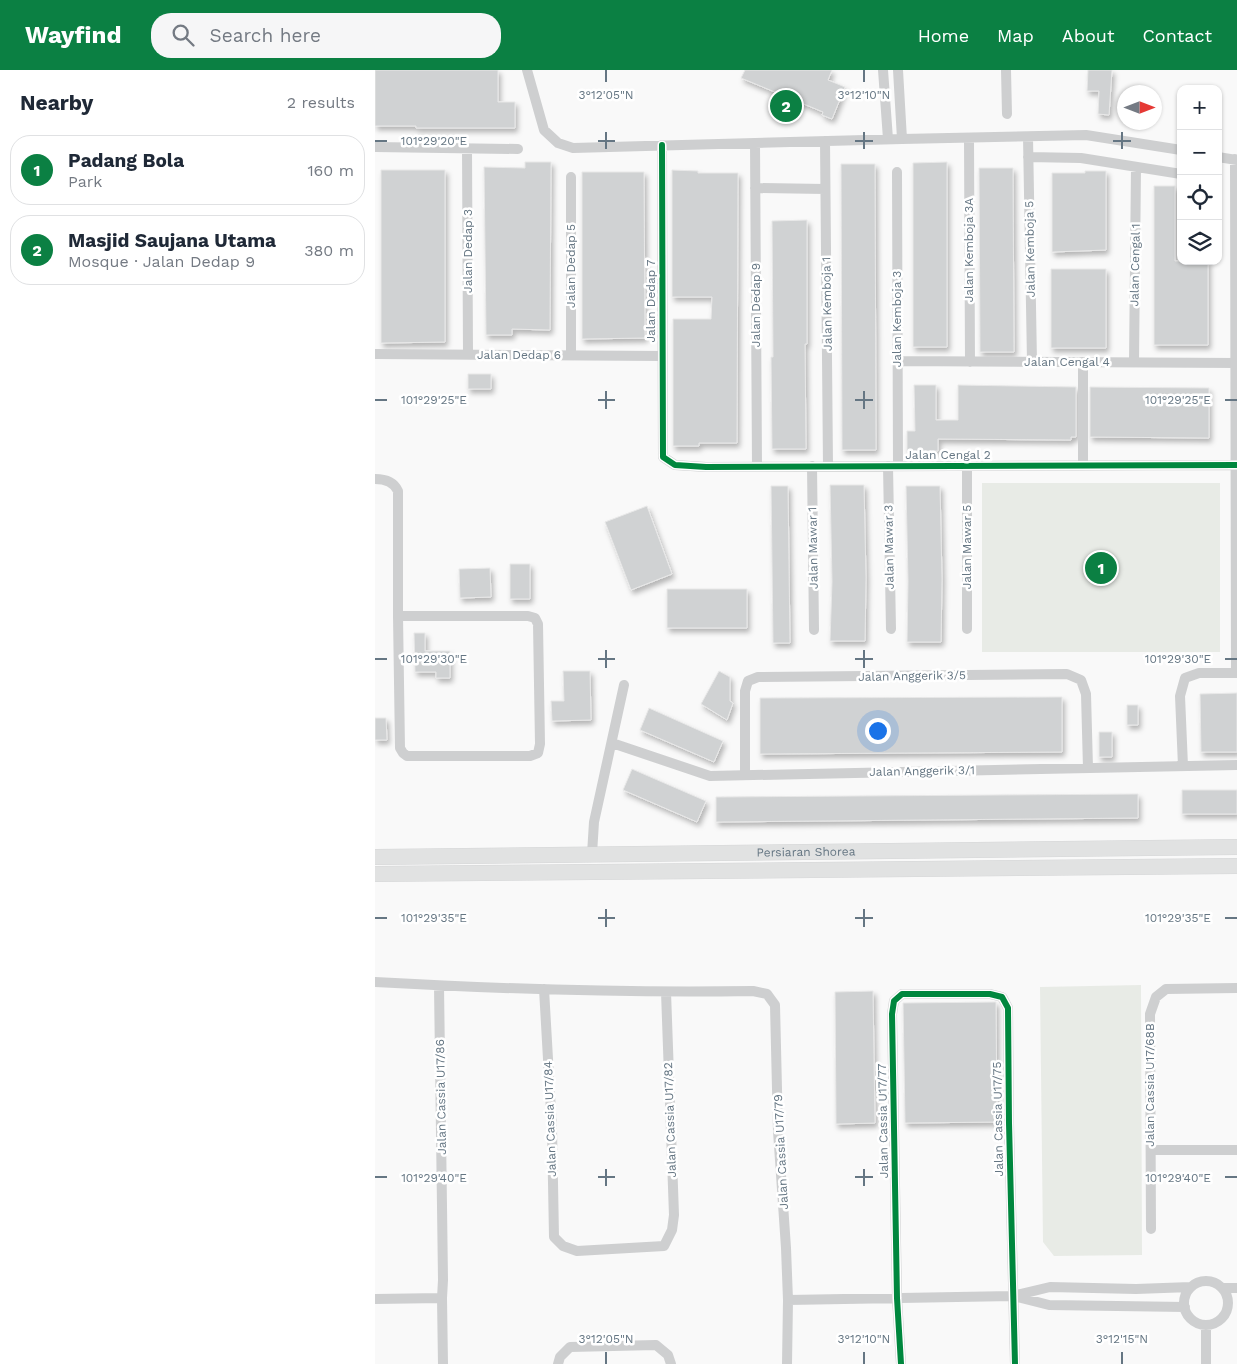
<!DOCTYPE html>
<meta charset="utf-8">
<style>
:root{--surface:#fff;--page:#f6f6f7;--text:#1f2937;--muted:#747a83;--line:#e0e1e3;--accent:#0b8043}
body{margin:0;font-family:"Work Sans",sans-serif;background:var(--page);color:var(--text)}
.controls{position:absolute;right:15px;top:15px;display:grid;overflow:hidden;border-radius:10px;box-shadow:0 1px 4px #0004}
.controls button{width:45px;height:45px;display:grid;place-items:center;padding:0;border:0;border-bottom:1px solid var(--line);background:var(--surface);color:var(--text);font:25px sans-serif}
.compass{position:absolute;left:742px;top:15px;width:45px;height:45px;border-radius:50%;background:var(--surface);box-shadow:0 1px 4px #0004;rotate:90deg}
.you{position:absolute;left:502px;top:660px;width:18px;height:18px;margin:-12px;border:4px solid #fff;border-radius:50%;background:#1a73e8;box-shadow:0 0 0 8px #1a73e833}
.badge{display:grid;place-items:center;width:32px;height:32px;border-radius:50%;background:var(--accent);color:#fff;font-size:16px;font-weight:700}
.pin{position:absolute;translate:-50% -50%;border:2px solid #fff;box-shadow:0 1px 5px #0006}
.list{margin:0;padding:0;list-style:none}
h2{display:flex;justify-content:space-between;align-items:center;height:65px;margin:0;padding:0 20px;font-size:21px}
h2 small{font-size:16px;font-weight:400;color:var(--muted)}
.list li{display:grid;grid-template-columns:32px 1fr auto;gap:15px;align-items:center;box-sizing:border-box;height:70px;margin:0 10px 10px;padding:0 10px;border:1px solid var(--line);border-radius:20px}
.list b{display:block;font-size:19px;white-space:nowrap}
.list p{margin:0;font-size:16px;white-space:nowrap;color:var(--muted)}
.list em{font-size:16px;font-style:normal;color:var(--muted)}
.icon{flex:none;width:28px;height:28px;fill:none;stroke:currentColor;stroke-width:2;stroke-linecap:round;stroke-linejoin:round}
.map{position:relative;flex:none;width:862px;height:1294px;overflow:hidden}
header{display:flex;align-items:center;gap:30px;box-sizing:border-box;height:70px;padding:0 25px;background:var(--accent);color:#fff}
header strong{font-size:24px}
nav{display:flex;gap:28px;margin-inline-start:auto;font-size:18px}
.search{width:350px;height:45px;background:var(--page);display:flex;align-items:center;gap:12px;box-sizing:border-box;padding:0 18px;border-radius:20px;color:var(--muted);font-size:19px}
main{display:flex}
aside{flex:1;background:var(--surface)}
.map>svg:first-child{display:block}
.green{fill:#e8ebe6}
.building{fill:#d0d2d3;stroke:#e8e8e8;filter:url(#shadow)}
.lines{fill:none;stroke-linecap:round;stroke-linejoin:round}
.secondary-casing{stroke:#d5d6d7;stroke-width:16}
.street{stroke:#cecfd0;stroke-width:10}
.secondary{stroke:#e1e2e2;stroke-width:15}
.cycleway-casing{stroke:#fff;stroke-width:9}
.cycleway{stroke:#00873e;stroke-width:6}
.ticks{fill:none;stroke:#657683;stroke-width:2}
.labels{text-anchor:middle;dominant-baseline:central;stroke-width:5;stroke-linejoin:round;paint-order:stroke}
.street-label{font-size:12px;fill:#657683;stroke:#fff}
.ticks-label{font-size:12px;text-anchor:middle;fill:#657683;stroke:#fff;stroke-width:5;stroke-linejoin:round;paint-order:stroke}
</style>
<header>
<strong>Wayfind</strong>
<div class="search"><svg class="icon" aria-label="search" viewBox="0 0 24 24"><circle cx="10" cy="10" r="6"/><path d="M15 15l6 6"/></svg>Search here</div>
<nav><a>Home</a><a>Map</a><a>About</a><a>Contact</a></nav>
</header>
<main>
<aside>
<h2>Nearby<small>2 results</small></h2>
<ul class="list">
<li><span class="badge">1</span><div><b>Padang Bola</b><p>Park</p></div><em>160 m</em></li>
<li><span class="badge">2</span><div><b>Masjid Saujana Utama</b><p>Mosque · Jalan Dedap 9</p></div><em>380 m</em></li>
</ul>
</aside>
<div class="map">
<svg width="862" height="1294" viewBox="0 0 862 1294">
<defs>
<filter id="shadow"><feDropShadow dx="2.5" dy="4" stdDeviation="2.5" flood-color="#0004"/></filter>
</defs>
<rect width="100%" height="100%" fill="#f9f9f9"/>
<path class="green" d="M607 413H845V582H607Z
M766 915 767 1185 679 1186 668 1172 665 917Z"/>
<path class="building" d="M0 0H123V32H140V58H41V56H0Z
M370 0H457L453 10 470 17 457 49 447 45 448 42 366 8Z
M713 0H737L734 45 723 44 724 21H712Z
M150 92H176L175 260 137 259V265H111L109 97 150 98Z
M572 92V277H538V93Z
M466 94H500L501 380H467Z
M604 98H638L639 282H605Z
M6 100H70V272L6 273Z
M297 100 323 101V103H363L362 373H324V376H298V249H336L337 227H297Z
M710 101H731V180L677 182V103H710Z
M207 102H269L270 268 207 269Z
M779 116H800V191H833V275H779Z
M432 150V274H430L431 379H397L396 287H398L397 151Z
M676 199H731V278H676Z
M93 304H116V319H93Z
M539 315H561V350H583V315L701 317V367H696V370L563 369V381H532V361H540Z
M715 317 834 318V368L715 367Z
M455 415H489L491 508 490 571H455L457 512Z
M396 416H413L415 573H398Z
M531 416H565L567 509 566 572H532L533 512Z
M272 436 297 504 256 520 230 452Z
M135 494H155V529H135Z
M115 498 116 527 85 528 84 499Z
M292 519H372V558H292Z
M39 563H50V581H75V608H61V602H40Z
M188 601H215L216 650 177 651 176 631H189Z
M344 601 355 607V631L358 633 352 650 326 634Z
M862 623V682H826L825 624Z
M687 627V682L385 684V628Z
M752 635H763V655H752Z
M274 638 348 671 339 692 265 660Z
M0 648H11L12 670H0Z
M724 662H737V687H724Z
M257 699 331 731 322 752 248 720Z
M807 720H862V744H807Z
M763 724V748L341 752V727Z
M498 921 500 1053 461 1054 460 922Z
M621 932 622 1052 530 1053 528 933Z"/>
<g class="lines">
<g class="secondary-casing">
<g id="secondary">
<path id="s1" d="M0 787 862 777"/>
<path d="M0 804 862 796"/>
</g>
</g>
<path class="street" d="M152 0 169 60 183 73 198 78 527 69 711 65 806 80
M508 0 513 69
M523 0 527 69
M631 0 632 44
M653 67 657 292
M594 69 595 292
M450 71 453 396
M380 73 382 396
M287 75 288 387 300 395 331 397 861 395
M0 77 143 79
M92 78 93 284
M653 87 706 88 806 104
M843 87 862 90
M860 89 861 603
M522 102 523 396
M196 107V285
M380 118 450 119
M0 284 287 286
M522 291 861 293
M708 292V395
M759 292 761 97
M437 396 439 560
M513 396 516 559
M592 396V559
M0 409C10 409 19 412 23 421V546L25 678 28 683 32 686H155L163 683 165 674 163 554 160 548 153 546H23
M237 673 335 706 862 695
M808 696 805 626 810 608 824 603H862
M370 704V621L373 611 383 607 692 604 706 610 711 624 713 698
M217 784 219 752 249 615
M0 912C126 919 252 923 378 921L392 924 400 935 403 1061 411 1178 413 1230 412 1294
M64 916 68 1210 67 1228 68 1294
M169 919 177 1059 179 1167 188 1176 202 1181 289 1176 297 1160 299 1145 291 922
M776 1080H862
M776 1159 775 944 781 927 791 919 862 918
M809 1233a22 22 0 1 1 44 0a22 22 0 1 1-44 0Z
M847 1218H862
M639 1226 674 1235 810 1237
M0 1229 67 1228
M413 1230 638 1226 675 1217 761 1219 816 1217
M183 1294 185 1287 195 1277 281 1275 293 1285 296 1294
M526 1294 522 1228 517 944 519 931 527 924H615L627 927 633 938 634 1053 640 1294
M831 1294V1255"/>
<use href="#secondary" class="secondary"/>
<g class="cycleway-casing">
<path id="cycleway" d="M287 75 288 387 300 395 331 397 861 395
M526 1294 522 1228 517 944 519 931 527 924H615L627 927 633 938 634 1053 640 1294"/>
</g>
<use href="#cycleway" class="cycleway"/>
</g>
<path class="ticks" d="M231 0V12M489 0V12M231 62V79M489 62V79M747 62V79M0 71H12M223 71H240M480 71H498M738 71H756M231 321V339M489 321V339M0 330H12M223 330H240M480 330H498M850 330H862M231 580V598M489 580V598M0 589H12M223 589H240M480 589H498M850 589H862M231 839V857M489 839V857M0 848H12M223 848H240M480 848H498M850 848H862M231 1099V1116M489 1099V1116M0 1107H12M223 1107H240M480 1107H498M850 1107H862M231 1282V1294M489 1282V1294M747 1282V1294"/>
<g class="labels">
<g class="street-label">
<text transform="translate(655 179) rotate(-91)">Jalan Kemboja 5</text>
<text transform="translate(594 180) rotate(-90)">Jalan Kemboja 3A</text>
<text transform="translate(93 181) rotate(-90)">Jalan Dedap 3</text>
<text transform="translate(760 195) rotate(-89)">Jalan Cengal 1</text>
<text transform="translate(196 196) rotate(-90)">Jalan Dedap 5</text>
<text transform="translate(276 231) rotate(-90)">Jalan Dedap 7</text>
<text transform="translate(452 234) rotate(-91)">Jalan Kemboja 1</text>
<text transform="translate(381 235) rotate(-90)">Jalan Dedap 9</text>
<text transform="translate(522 249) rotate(-90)">Jalan Kemboja 3</text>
<text x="144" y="285">Jalan Dedap 6</text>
<text x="692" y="292">Jalan Cengal 4</text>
<text x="573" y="385">Jalan Cengal 2</text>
<text transform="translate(514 477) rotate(-91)">Jalan Mawar 3</text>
<text transform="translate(592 477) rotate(-90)">Jalan Mawar 5</text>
<text transform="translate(438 478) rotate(-91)">Jalan Mawar 1</text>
<text transform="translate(537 606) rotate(-1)">Jalan Anggerik 3/5</text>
<text transform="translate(547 701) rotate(-1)">Jalan Anggerik 3/1</text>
<text stroke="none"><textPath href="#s1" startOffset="431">Persiaran Shorea</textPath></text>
<text transform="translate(775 1015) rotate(-90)">Jalan Cassia U17/68B</text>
<text transform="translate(66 1027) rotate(-91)">Jalan Cassia U17/86</text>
<text transform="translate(175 1049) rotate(-92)">Jalan Cassia U17/84</text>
<text transform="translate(623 1049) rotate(-91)">Jalan Cassia U17/75</text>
<text transform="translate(295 1050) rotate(-92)">Jalan Cassia U17/82</text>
<text transform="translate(508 1051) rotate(-91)">Jalan Cassia U17/77</text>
<text transform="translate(406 1082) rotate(-93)">Jalan Cassia U17/79</text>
</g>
</g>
<g class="ticks-label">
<text x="231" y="29">3°12'05"N</text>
<text x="489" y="29">3°12'10"N</text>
<text x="59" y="75">101°29'20"E</text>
<text x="803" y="334">101°29'25"E</text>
<text x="59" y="334">101°29'25"E</text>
<text x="803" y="593">101°29'30"E</text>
<text x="59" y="593">101°29'30"E</text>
<text x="59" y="852">101°29'35"E</text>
<text x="803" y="852">101°29'35"E</text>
<text x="803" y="1112">101°29'40"E</text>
<text x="59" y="1112">101°29'40"E</text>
<text x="231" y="1273">3°12'05"N</text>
<text x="489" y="1273">3°12'10"N</text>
<text x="747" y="1273">3°12'15"N</text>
</g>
</svg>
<div class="controls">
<button>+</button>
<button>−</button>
<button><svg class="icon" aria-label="locate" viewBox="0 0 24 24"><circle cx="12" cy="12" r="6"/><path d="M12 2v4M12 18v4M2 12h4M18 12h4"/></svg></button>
<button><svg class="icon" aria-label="layers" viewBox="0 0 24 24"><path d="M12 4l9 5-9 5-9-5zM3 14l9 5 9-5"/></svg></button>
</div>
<svg class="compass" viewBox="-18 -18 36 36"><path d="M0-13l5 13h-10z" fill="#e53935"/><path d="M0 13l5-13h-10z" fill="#747a83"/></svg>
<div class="you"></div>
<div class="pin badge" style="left:726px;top:498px">1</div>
<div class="pin badge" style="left:411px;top:36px">2</div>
</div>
</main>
